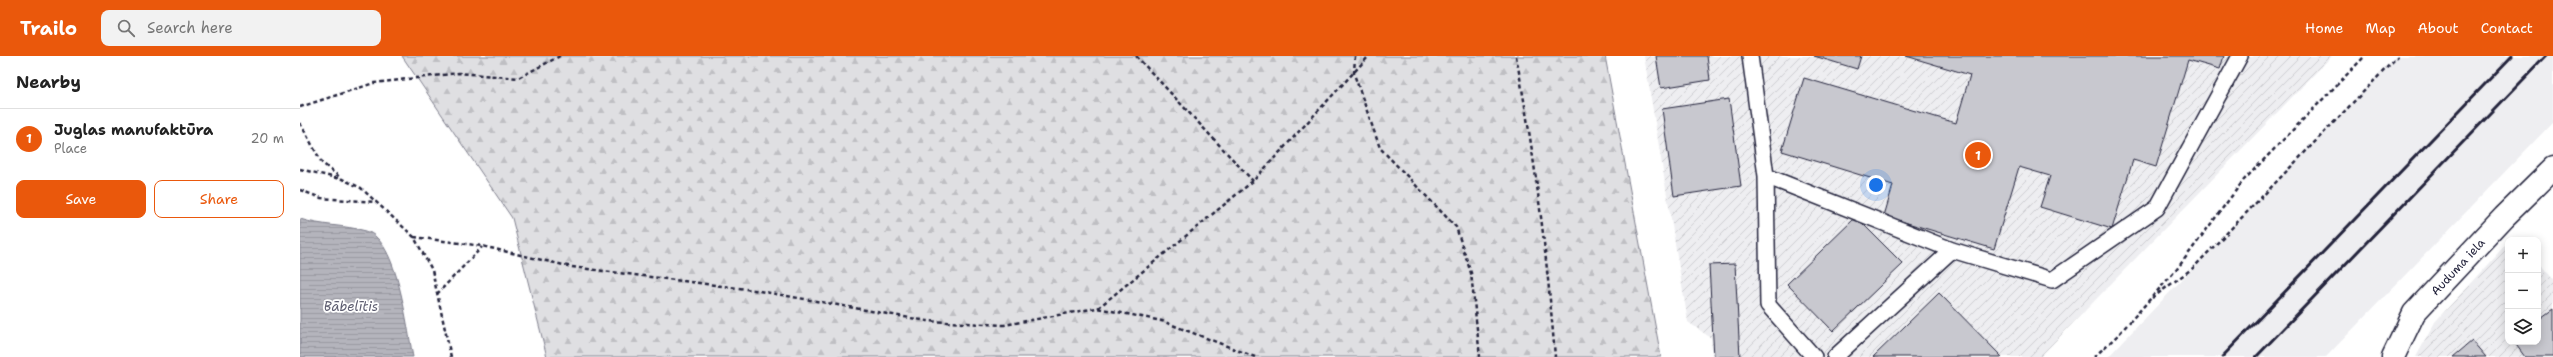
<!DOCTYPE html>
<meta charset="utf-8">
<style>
:root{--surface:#fff;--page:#f2f2f2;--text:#222;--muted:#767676;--line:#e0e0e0;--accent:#ea580c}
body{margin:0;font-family:"Shantell Sans",sans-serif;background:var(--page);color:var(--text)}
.controls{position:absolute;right:12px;bottom:12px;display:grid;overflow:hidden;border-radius:8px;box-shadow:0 2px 10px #0003}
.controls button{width:36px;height:36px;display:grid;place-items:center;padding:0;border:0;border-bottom:1px solid var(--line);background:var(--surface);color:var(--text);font:20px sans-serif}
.you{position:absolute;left:1576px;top:129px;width:14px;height:14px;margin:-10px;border:3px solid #fff;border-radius:50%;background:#1a73e8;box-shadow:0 0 0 6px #1a73e833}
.badge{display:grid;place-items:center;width:26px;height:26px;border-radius:50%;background:var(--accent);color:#fff;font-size:13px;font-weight:700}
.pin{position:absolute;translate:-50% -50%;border:2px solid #fff;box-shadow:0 1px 4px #0006}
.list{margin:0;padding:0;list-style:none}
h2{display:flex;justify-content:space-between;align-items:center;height:52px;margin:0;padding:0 16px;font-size:17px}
h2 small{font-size:13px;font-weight:400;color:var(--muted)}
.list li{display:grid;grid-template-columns:26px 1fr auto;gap:12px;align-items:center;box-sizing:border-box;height:60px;padding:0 16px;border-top:1px solid var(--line)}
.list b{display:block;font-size:15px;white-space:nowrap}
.list p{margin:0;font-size:13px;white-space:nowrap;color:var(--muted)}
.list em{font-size:13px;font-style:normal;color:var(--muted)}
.actions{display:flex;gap:8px;padding:12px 16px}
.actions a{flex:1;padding:9px 0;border:1px solid var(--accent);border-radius:8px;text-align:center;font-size:14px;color:var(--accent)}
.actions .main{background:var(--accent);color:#fff}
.icon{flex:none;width:22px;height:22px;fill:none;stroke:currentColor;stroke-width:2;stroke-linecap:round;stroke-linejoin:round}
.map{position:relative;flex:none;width:2253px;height:301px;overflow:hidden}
header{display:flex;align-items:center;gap:24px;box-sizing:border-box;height:56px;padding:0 20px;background:var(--accent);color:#fff}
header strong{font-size:19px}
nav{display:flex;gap:22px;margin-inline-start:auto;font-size:14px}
.search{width:280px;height:36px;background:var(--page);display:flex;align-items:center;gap:10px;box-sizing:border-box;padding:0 14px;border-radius:8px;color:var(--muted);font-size:15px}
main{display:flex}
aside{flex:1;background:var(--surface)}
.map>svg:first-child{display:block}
.built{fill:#eeeef1}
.industrial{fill:url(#industrial-furrows)}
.forest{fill:url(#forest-firs);stroke:#80808e}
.water{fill:url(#water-rules);stroke:#7a7a88}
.building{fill:#c8c8cf;stroke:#22223b}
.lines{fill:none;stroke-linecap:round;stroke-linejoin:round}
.service-casing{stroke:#22223b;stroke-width:18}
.minor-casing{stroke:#22223b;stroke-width:25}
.path{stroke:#22223b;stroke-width:2.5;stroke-dasharray:4 3;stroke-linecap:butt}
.service{stroke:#fff;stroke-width:15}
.minor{stroke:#fff;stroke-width:22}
.rail{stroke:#22223b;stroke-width:3}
.labels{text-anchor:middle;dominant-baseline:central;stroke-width:3.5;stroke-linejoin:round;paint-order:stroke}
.street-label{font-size:12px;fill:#22223b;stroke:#fff}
.water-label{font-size:13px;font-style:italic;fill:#5c5c6f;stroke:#fff}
</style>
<header>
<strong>Trailo</strong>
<div class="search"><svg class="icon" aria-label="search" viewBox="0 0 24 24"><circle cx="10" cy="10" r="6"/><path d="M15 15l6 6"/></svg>Search here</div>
<nav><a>Home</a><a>Map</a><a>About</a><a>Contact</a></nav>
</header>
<main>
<aside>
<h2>Nearby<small></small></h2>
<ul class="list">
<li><span class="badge">1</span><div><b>Juglas manufaktūra</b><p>Place</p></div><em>20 m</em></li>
</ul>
<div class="actions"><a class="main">Save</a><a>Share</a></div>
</aside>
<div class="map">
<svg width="2253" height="301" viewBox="0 0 2253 301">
<defs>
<pattern id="industrial-furrows" width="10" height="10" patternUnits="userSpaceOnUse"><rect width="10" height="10" fill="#eeeef1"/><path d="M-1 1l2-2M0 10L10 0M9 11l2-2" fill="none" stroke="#ccccd0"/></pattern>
<pattern id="forest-firs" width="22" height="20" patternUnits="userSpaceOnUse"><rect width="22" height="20" fill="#dfdfe2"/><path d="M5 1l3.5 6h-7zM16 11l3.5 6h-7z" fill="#bfbfc3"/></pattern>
<pattern id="water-rules" width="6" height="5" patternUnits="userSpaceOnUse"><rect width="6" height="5" fill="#b4b4bc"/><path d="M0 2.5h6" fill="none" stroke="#9a9aa2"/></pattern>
</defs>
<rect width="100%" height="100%" fill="#fff"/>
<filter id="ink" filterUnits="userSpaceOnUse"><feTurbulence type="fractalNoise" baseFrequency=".025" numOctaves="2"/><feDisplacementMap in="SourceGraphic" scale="8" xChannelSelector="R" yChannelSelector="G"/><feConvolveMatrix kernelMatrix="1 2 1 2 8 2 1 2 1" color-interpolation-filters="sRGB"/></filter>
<g filter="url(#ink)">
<path class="built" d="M2096 0H2253V66L2026 301H1808Z"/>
<path class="industrial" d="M1344 0H2032L1740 301H1412L1411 282 1388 266Z
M2208 186V286H2238V208L2253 225V301H2116L2135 266Z"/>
<path class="forest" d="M102 0H1305L1361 301H247L212 162Z"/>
<path class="water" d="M0 163C22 170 44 169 66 175 98 184 107 273 113 301H0Z"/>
<path class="building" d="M1356 0H1407L1410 24 1361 32Z
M1514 0H1561L1557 13Z
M1606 0H1924L1920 13 1888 4 1856 111 1833 104 1812 173 1740 151 1750 120 1719 111 1694 193 1584 160 1593 129 1482 95 1504 22 1656 67 1670 19Z
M1429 43 1441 130 1374 140 1362 53Z
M1556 161 1603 208 1533 275 1487 228Z
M1435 208 1440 301H1414L1409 209Z
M1639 237 1702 301H1573Z
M2253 253V301H2225L2214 286H2238V264Z
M2172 285 2186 301H2153Z"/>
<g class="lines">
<g class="service-casing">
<path id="service" d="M1450 0 1466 120 1652 194 1752 224 1857 152 1940 0
M1466 120 1468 249 1514 301
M1535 301 1652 194"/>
</g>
<g class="minor-casing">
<path id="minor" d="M2093 301 2114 257 2204 161 2253 113"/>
</g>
<path class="path" d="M836 0 953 125
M1055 0 1054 18 1080 92 1156 171 1171 217 1180 301
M1216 0C1235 100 1247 200 1255 301
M0 51 74 27 159 17 218 22 260 0
M0 67 22 107 42 123 61 132 114 181 132 214 151 301
M0 113 40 123
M0 134 21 142 76 146
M114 181 182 190 272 211 454 234 627 265 704 269 797 252 862 265 955 301
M137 238 182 191
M1852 242 1893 212 2098 0
M798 252 953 125 1069 0
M1794 301 1818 279 1877 213 1943 125 2065 0"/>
<use href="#service" class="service"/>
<use href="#minor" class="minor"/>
<path class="rail" d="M1922 301 2212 0
M1956 301 2246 0"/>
</g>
</g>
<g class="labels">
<g class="street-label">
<text transform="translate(2158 211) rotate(-47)">Auduma iela</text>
</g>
<g class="water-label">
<text x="51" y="250">Bābelītis</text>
</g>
</g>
</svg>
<div class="controls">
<button>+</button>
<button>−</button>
<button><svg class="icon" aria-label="layers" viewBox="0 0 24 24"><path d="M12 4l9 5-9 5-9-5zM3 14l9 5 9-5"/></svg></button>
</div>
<div class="you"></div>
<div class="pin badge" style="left:1678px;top:99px">1</div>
</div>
</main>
